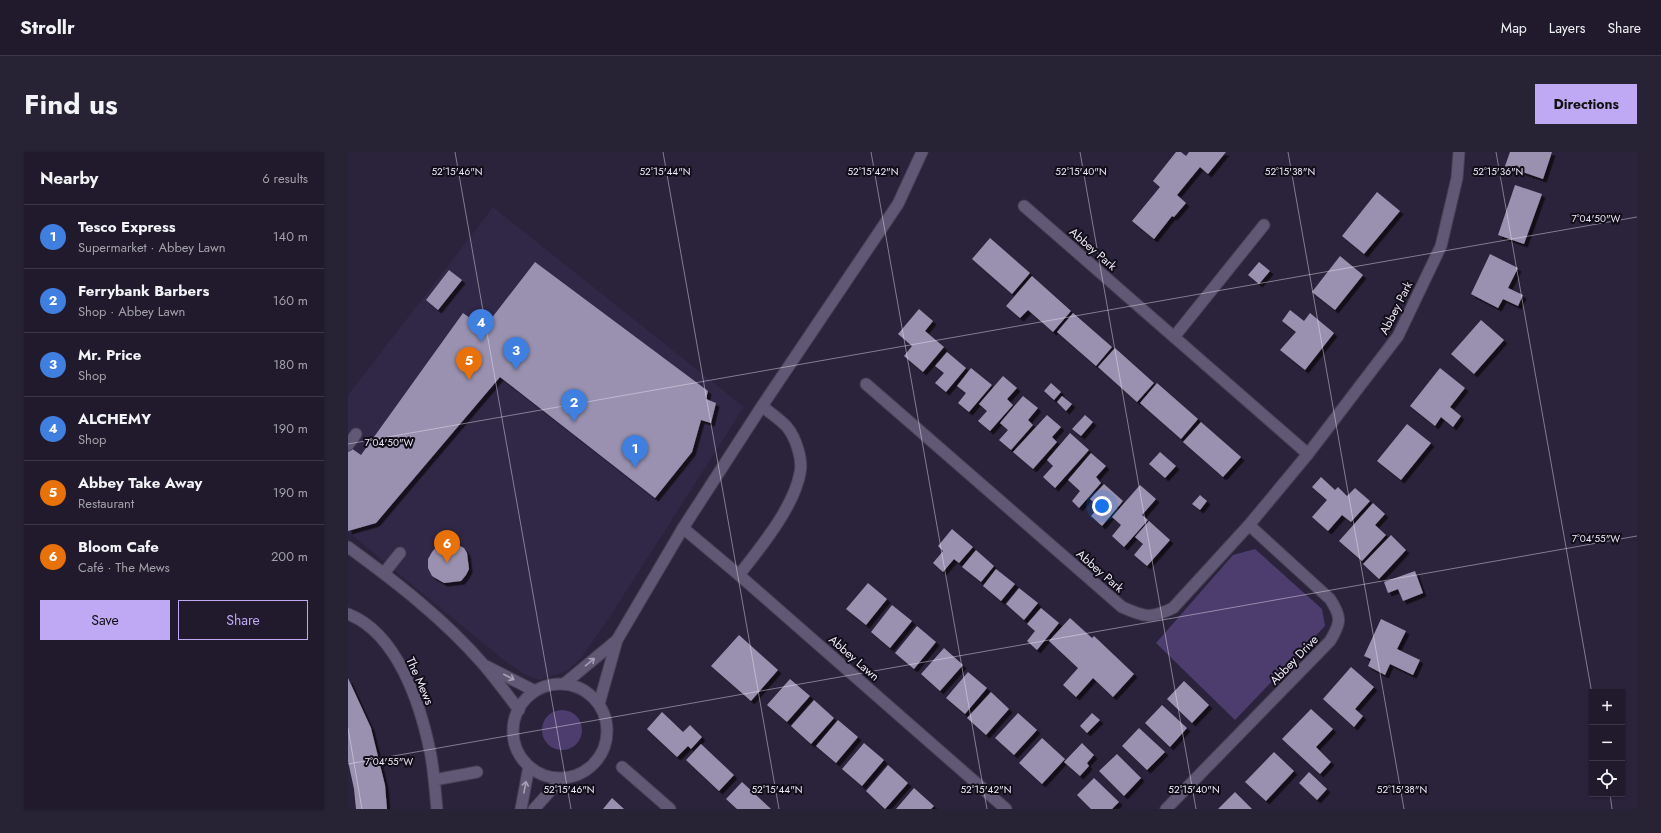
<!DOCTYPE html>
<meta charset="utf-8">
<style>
:root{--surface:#201a2c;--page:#282334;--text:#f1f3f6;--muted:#a2a1a9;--line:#3d3848;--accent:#bfa9f4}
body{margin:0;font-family:Jost,sans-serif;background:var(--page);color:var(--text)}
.controls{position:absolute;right:12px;bottom:12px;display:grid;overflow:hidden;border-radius:0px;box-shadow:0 1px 3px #0004}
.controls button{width:36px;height:36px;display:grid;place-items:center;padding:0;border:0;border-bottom:1px solid var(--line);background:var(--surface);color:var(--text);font:20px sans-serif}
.you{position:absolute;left:754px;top:354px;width:14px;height:14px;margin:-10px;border:3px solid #fff;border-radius:50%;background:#1a73e8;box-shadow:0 0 0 6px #1a73e833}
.badge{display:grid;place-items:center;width:26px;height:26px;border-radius:50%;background:var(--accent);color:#fff;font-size:13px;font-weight:700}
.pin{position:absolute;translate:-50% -33px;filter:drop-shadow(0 1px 2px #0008)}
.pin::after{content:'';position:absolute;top:21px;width:14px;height:12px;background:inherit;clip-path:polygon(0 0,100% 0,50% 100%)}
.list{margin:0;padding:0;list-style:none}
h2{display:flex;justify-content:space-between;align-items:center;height:52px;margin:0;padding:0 16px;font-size:17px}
h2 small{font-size:13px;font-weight:400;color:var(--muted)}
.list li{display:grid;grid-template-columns:26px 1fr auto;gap:12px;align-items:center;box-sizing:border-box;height:64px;padding:0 16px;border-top:1px solid var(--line)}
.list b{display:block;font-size:15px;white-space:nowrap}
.list p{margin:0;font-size:13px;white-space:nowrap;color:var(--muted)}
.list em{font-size:13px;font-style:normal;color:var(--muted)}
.actions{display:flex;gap:8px;padding:12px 16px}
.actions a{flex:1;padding:9px 0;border:1px solid var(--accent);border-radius:0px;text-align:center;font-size:14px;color:var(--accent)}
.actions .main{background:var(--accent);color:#111}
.icon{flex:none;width:22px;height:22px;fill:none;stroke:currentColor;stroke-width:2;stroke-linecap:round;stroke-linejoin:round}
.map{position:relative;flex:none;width:1289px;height:657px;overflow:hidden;border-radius:0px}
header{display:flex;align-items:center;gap:24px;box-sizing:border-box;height:56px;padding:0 20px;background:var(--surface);border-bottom:1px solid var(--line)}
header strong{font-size:19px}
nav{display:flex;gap:22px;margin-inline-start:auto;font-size:14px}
.intro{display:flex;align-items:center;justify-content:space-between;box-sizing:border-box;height:96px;padding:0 24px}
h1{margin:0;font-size:28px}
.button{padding:10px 18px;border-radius:0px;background:var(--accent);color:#111;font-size:14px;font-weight:700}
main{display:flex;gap:24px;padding:0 24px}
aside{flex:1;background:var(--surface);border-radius:0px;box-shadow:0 1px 3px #0004}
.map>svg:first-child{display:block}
.built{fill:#312746}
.green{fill:#4d3d6f}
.building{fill:#9991af;filter:url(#shadow)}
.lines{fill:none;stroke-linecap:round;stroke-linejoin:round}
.service-casing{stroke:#474056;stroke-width:13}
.minor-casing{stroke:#474056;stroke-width:13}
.tertiary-casing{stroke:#474056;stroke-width:13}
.service{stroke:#605874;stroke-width:11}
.minor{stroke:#605874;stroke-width:11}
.tertiary{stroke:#605874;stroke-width:11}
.oneway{stroke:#a6a0b6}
.ticks{fill:none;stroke:#ede9f9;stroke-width:1;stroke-opacity:0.45}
.labels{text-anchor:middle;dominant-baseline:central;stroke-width:4;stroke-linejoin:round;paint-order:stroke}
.street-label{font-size:12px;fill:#ede9f9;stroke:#120e19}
.ticks-label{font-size:10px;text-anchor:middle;fill:#ede9f9;stroke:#120e19;stroke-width:4;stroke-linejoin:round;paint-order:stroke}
</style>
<header>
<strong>Strollr</strong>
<nav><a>Map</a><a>Layers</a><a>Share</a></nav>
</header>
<div class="intro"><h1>Find us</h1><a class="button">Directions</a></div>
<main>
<aside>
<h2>Nearby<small>6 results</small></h2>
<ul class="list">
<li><span class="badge" style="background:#3f7fe0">1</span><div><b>Tesco Express</b><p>Supermarket · Abbey Lawn</p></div><em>140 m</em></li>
<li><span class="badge" style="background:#3f7fe0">2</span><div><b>Ferrybank Barbers</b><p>Shop · Abbey Lawn</p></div><em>160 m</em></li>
<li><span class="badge" style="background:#3f7fe0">3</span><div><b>Mr. Price</b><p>Shop</p></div><em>180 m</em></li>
<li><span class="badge" style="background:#3f7fe0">4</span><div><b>ALCHEMY</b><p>Shop</p></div><em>190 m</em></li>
<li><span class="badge" style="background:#e8710a">5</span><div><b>Abbey Take Away</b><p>Restaurant</p></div><em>190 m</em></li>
<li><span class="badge" style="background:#e8710a">6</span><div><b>Bloom Cafe</b><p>Café · The Mews</p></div><em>200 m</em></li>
</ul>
<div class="actions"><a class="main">Save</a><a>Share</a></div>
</aside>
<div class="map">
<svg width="1289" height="657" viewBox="0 0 1289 657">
<defs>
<filter id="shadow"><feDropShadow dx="3.5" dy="3.5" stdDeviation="0" flood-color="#0009"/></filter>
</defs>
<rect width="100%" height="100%" fill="#2a233b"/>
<path class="built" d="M145 55 396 255 263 463 233 506 219 519 192 528 179 524 158 510 0 380V243Z"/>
<path class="green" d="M907 397 974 457 977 474 887 568 808 491 885 403Z
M194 578a20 20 0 1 1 40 0a20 20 0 1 1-40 0Z"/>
<path class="building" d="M828 0H833L838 4 841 0H878L860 22 852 15 829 43 838 51 826 65 824 64 806 87 784 69 812 35 805 29Z
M1162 0H1204L1195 27 1157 14Z
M1167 33 1194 42 1176 92 1150 83Z
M1029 40 1052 59 1016 102 994 84Z
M642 86 682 121 664 142 624 107Z
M1142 102 1170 116 1160 136 1175 143 1170 154 1155 147 1150 156 1123 142Z
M992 104 1015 123 987 158 964 140Z
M187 110 360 239 358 247 368 251 363 271 353 268 344 300 307 346 152 225 28 371 0 379V300L3 296 13 303 115 161 136 176Z
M911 110 922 119 911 132 900 123Z
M101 118 114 128 90 158 78 148Z
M684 124 723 159 705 180 680 158 672 166 658 154Z
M571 157 585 169 577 179 596 195 575 220 556 204 564 194 550 182Z
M942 158 956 169 962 161 986 181 957 218 932 198 948 180 934 169Z
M725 161 764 195 748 214 709 180Z
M1133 168 1156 188 1126 222 1103 202Z
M767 196 806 231 789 250 750 215Z
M599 200 618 216 598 240 587 231 596 221 587 214Z
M623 216 644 233 621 260 610 251 618 241 609 234Z
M1092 216 1117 236 1102 255 1113 264 1105 275 1093 265 1087 274 1062 254Z
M655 224 669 236 659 247 665 253 642 279 630 269 639 259 631 252Z
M703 231 713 240 706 248 696 239Z
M809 231 850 267 833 287 792 251Z
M675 244 690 256 680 268 685 273 663 298 651 288 660 278 652 271Z
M714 244 724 252 718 259 709 250Z
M699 263 713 275 704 285 709 290 685 317 665 300Z
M737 263 745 270 733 284 724 277Z
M853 270 893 305 875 325 835 290Z
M1059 272 1083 291 1053 328 1029 309Z
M722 281 741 298 707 336 695 325 705 314 699 308Z
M812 300 828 314 817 326 801 312Z
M743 301 758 314 748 325 753 331 731 356 724 349 732 339 720 328Z
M973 325 987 338 990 335 999 344 1007 336 1022 349 1003 370 994 363 980 379 964 365 979 348 964 335Z
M756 332 775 349 754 374 743 364 751 355 742 347Z
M792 333 808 347 794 363 800 368 776 395 764 384 773 373 764 365Z
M852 343 859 349 852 358 844 352Z
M1025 351 1037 362 1027 373 1038 383 1014 409 991 389Z
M801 369 822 388 799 414 786 403 795 392 787 385Z
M604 377 625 395 611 411 606 407 595 420 585 411 595 399 590 394Z
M1043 383 1058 398 1031 427 1015 412Z
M96 392 110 393 116 396 119 401 121 417 118 423 113 429 96 431 84 424 80 416V407L84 400 88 395Z
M628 398 646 414 633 430 614 415Z
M648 417 667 432 653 449 635 434Z
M1067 419 1075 441 1055 449 1050 437 1040 441 1036 430Z
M520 431 539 447 518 473 498 457Z
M671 436 690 451 676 468 658 452Z
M544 453 564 469 542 496 523 480Z
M693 456 711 471 689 498 679 489 687 479 679 472Z
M722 466 744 486 746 484 786 522 765 545 745 526 728 545 715 533 730 516 701 489Z
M1033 467 1058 479 1049 497 1072 508 1065 523 1042 512 1037 523 1020 514 1023 507 1016 504Z
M569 474 588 490 566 517 547 501Z
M391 483 430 518 403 549 363 514Z
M596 496 615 513 592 539 573 522Z
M1003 515 1026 535 1007 557 1015 564 1006 575 975 547Z
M620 520 639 536 617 562 598 546Z
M0 526 23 576 37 633 39 657H8L6 637 0 609Z
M442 527 462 544 439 570 419 553Z
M836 529 861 553 844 571 819 547Z
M643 540 661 557 638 583 619 566Z
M466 548 486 566 463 592 443 574Z
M814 553 839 576 822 595 797 571Z
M963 557 985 577 968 595 983 610 972 622 934 587Z
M314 560 335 580 342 573 354 585 343 597 340 594 329 605 299 577Z
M670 561 689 578 666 603 647 586Z
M744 561 752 568 739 581 732 574Z
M490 568 510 585 488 611 468 594Z
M791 576 817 600 799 618 774 594Z
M694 586 717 607 694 632 671 611Z
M516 591 536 608 514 634 494 617Z
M734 591 746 603 739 611 741 614 732 624 716 610Z
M353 592 386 623 371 639 338 608Z
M926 600 946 619 918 649 897 630Z
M769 602 793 626 776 644 751 619Z
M540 613 560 631 537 657 518 639Z
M961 620 979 637 969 648 951 631Z
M746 626 771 650 764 657H743L729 643Z
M394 630 423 657H389L378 647Z
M566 636 586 654 583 657H548Z
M887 640 904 657H870Z
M264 646 276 657H255Z"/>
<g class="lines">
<g class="service-casing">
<path id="service" d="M826 185 916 73
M0 293 8 282
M36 421 52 401
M391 423C412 396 446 355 452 321 455 308 448 286 439 275 432 267 422 261 414 254"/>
</g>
<g class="minor-casing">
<path id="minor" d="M676 54 960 302
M518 232 774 455C796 465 803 467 825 456L901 373 960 302 1050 184 1093 94 1109 26 1111 0
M335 376 391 423 658 657
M0 395C48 430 96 467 135 512 147 526 159 542 171 558
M0 462C49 481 72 551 82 599 86 618 87 638 89 657
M138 514 187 539
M274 615 322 657
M86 628 129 620
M818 657 982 489C993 471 994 465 982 447L901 373"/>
</g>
<g class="tertiary-casing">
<path id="tertiary" d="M216 532 269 488
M165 579a47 47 0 1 1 94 0a47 47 0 1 1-94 0Z
M251 552 269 488 335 376 414 254 550 52 574 0
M173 657 181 614
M186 657 214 626"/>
</g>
<use href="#service" class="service"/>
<use href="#minor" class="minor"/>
<use href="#tertiary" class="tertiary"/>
</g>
<defs><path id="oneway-shaft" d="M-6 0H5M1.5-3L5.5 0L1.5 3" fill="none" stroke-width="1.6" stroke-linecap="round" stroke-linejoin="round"/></defs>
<g class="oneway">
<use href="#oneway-shaft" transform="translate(242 510) rotate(-40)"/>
<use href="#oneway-shaft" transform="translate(161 525) rotate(27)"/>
<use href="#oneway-shaft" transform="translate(177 635) rotate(-79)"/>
</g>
<path class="ticks" d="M107 0 223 657M315 0 431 657M523 0 639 657M732 0 848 657M940 0 1056 657M1148 0 1244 542M0 292 1289 65M0 576 14 657M0 612 1289 384M1262 642 1264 657"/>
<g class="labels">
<g class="street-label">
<text transform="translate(745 97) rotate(41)">Abbey Park</text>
<text transform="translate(1048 156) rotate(-63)">Abbey Park</text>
<text transform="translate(752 419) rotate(41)">Abbey Park</text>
<text transform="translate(506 506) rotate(41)">Abbey Lawn</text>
<text transform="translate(946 508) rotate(-46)">Abbey Drive</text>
<text transform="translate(72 529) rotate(66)">The Mews</text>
</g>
</g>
<g class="ticks-label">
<text x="109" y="23">52°15'46"N</text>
<text x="317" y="23">52°15'44"N</text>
<text x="525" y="23">52°15'42"N</text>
<text x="733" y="23">52°15'40"N</text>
<text x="942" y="23">52°15'38"N</text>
<text x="1150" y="23">52°15'36"N</text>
<text x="1248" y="70">7°04'50"W</text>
<text x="41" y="294">7°04'50"W</text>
<text x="1248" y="390">7°04'55"W</text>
<text x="41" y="613">7°04'55"W</text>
<text x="221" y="641">52°15'46"N</text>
<text x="429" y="641">52°15'44"N</text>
<text x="638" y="641">52°15'42"N</text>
<text x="846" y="641">52°15'40"N</text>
<text x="1054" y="641">52°15'38"N</text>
</g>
</svg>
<div class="controls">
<button>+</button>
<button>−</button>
<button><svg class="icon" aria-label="locate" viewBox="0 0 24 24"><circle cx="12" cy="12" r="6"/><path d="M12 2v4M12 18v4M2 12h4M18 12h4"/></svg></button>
</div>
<div class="you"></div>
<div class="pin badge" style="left:287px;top:316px;background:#3f7fe0">1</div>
<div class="pin badge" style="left:226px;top:270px;background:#3f7fe0">2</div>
<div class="pin badge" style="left:168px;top:218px;background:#3f7fe0">3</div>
<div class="pin badge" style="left:133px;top:190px;background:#3f7fe0">4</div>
<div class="pin badge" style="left:121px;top:228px;background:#e8710a">5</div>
<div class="pin badge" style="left:99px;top:411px;background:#e8710a">6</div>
</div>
</main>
